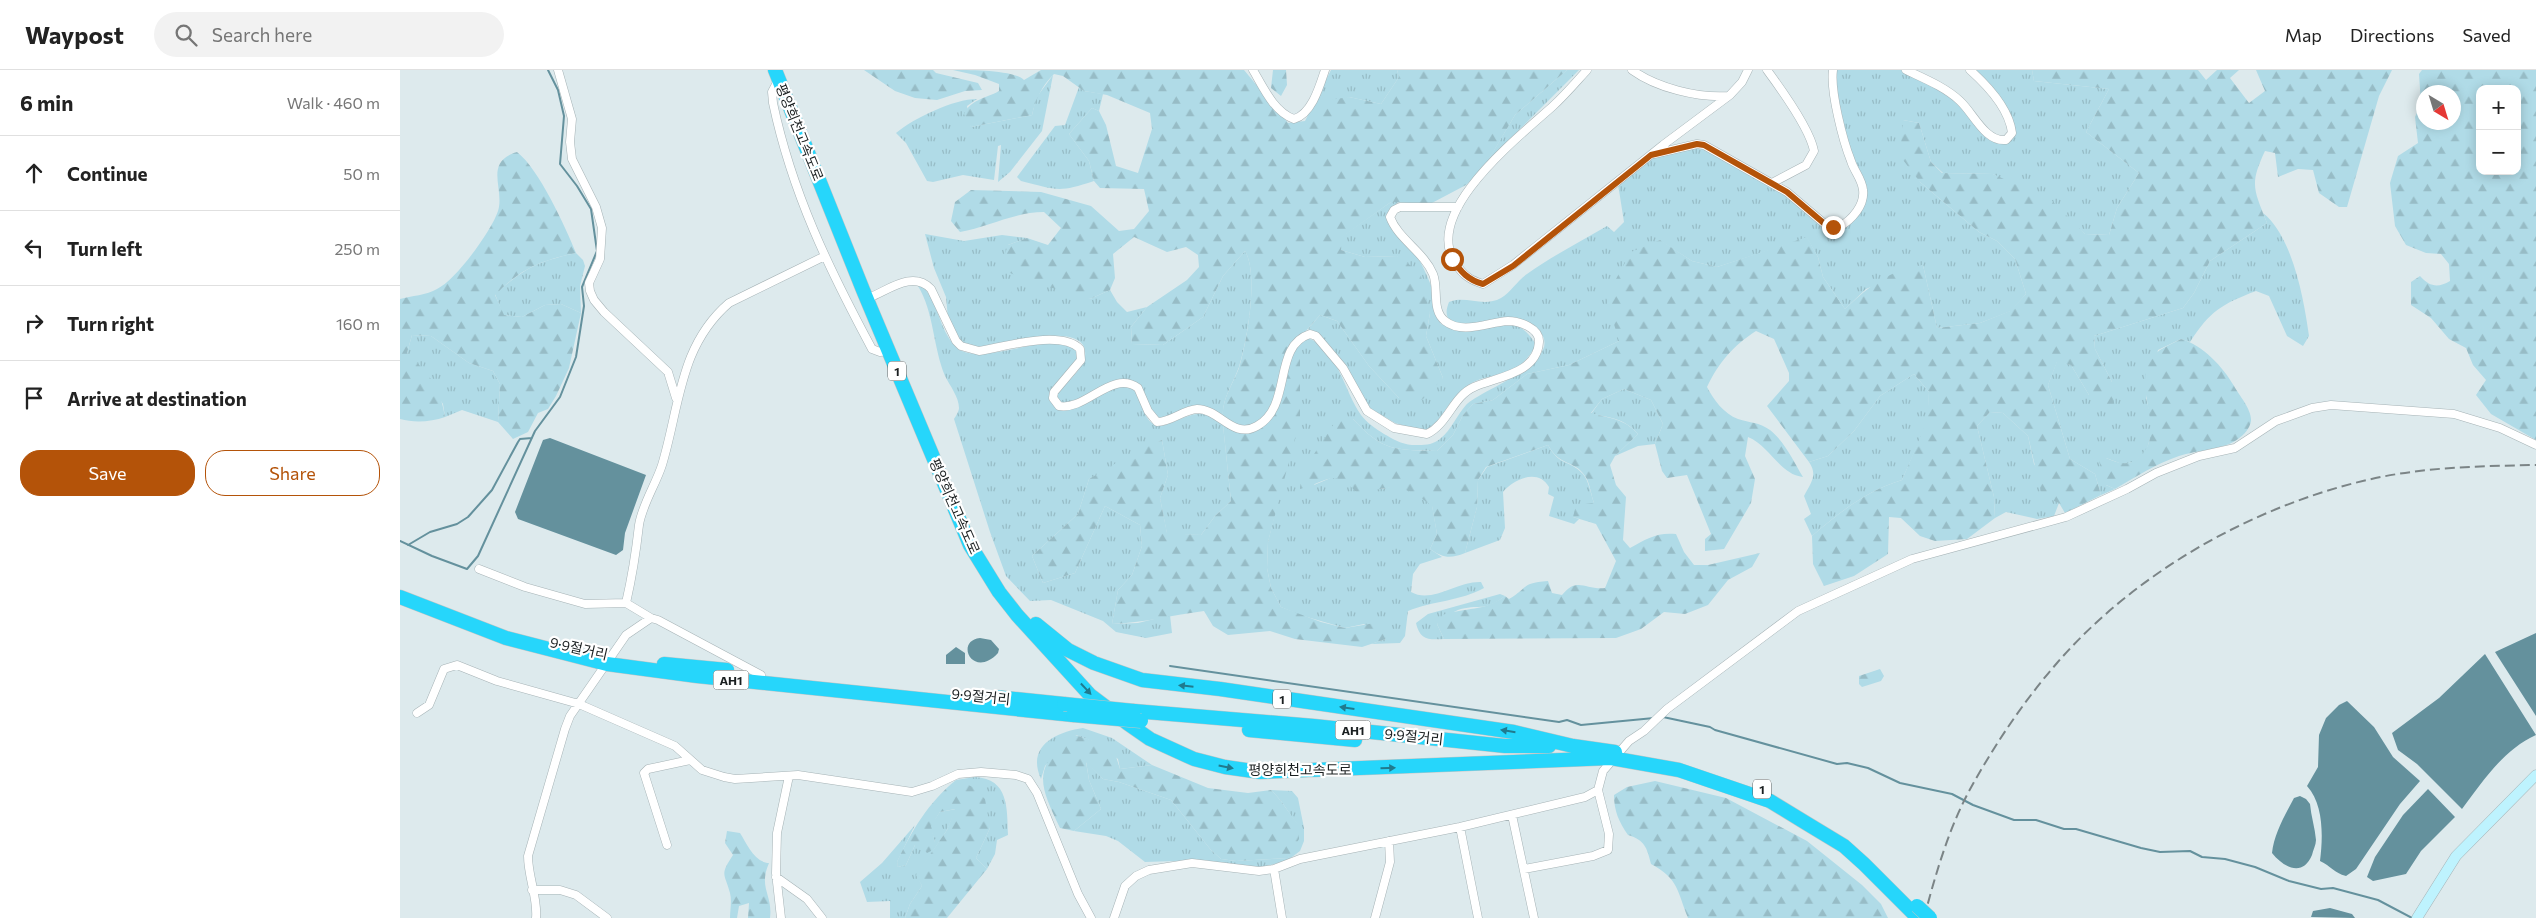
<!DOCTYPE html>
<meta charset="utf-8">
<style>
:root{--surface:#fff;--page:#f2f2f2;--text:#222;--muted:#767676;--line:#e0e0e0;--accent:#b45309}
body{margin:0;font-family:Commissioner,"Noto Sans KR",sans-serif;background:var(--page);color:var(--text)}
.controls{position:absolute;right:15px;top:15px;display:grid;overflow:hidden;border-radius:10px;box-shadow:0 2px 12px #0003}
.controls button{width:45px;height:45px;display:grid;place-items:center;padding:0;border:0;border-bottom:1px solid var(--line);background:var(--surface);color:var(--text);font:25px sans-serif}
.compass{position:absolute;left:2016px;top:15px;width:45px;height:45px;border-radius:50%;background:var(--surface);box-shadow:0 2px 12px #0003;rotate:142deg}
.stop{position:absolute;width:15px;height:15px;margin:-11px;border:4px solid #b45309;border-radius:50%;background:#fff}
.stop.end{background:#b45309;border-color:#fff;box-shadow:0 1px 5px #0008}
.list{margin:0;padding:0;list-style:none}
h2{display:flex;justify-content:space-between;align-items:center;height:65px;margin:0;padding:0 20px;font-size:21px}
h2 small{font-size:16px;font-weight:400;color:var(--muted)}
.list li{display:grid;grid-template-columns:32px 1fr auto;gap:15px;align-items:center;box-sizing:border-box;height:75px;padding:0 20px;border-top:1px solid var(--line)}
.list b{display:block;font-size:19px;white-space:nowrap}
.list em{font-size:16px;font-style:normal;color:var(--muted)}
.actions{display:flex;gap:10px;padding:15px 20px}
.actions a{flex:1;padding:11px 0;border:1px solid var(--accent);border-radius:20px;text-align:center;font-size:18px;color:var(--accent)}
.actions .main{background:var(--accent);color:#fff}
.icon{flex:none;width:28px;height:28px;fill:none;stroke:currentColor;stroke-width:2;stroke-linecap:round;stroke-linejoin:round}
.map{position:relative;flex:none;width:2136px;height:848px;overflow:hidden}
header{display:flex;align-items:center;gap:30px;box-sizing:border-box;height:70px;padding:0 25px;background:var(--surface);border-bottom:1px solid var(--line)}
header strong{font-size:24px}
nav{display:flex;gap:28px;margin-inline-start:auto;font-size:18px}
.search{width:350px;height:45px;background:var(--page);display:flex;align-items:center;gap:12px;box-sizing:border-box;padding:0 18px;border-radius:28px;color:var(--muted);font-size:19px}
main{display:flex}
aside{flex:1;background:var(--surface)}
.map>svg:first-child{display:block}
.grass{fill:url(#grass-tufts)}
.forest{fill:url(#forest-firs);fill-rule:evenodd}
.water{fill:#64919d}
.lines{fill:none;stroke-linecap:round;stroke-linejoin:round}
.stream{stroke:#64919d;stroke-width:2}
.street-casing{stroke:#a6b3b6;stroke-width:9}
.secondary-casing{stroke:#a6b3b6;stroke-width:11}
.highway-casing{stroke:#c3c5c5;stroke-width:15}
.street{stroke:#fff;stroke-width:8}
.secondary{stroke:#bef3fe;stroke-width:10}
.highway{stroke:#26d6fb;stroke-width:14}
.rail{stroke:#7b8486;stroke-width:2;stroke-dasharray:10 5;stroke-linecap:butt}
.highway-bridge-casing{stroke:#c3c5c5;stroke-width:15;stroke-linecap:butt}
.highway-bridge{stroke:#26d6fb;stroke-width:14}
.oneway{fill:#207a8e}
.route{stroke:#b45309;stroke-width:6}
.labels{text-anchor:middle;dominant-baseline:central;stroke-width:4.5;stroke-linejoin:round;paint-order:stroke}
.shield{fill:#fff;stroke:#5f6263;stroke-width:1}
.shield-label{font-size:12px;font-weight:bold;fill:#1a1f20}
.street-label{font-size:14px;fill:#1a1f20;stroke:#fff}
</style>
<header>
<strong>Waypost</strong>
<div class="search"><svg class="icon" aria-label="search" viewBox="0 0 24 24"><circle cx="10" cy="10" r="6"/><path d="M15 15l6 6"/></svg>Search here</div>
<nav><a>Map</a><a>Directions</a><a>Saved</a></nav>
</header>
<main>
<aside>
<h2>6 min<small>Walk · 460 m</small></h2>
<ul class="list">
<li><svg class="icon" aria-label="ahead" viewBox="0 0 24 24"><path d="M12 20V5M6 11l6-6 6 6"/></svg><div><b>Continue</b></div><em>50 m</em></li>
<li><svg class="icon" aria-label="left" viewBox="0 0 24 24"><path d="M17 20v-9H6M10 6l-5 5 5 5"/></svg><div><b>Turn left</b></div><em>250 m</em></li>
<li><svg class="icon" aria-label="right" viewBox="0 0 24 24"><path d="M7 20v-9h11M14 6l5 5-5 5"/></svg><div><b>Turn right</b></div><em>160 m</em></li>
<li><svg class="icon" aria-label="arrive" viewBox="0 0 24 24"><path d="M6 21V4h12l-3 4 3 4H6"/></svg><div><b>Arrive at destination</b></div></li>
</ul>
<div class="actions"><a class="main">Save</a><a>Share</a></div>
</aside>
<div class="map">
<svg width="2136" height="848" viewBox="0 0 2136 848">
<defs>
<pattern id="grass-tufts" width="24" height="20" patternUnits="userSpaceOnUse" patternTransform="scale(1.25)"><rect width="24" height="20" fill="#b0dbe7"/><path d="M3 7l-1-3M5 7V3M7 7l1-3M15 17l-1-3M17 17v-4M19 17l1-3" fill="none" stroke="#97bcc6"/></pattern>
<pattern id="forest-firs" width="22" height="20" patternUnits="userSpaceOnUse" patternTransform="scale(1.25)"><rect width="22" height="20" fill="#b0dbe7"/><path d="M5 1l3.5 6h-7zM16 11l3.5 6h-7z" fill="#97bcc6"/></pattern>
</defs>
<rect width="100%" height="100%" fill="#ddeaed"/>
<path class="grass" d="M931 0H997L999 7 981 34 949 27 905 51Z
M1167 0H1179L1087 92 1115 45Z
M1436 0H1501L1533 15 1553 29 1585 65 1599 74 1610 70 1614 60 1574 0H1632L1634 11 1709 19 1686 62 1739 103 1717 138 1709 165 1685 164 1668 149 1593 104 1543 103 1531 92 1519 53 1503 50 1520 112 1579 162 1597 171 1615 189 1626 224 1611 241 1580 253 1537 258 1523 195 1466 219 1445 239 1423 207 1418 187 1407 168 1317 197 1292 191 1259 170 1219 271 1169 295 1127 304 1093 330 1073 334 1063 345 1053 365 1037 381C995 380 982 381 953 349L914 415 933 407 982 419 994 416 1014 421 1032 435 1037 464 1030 479 1042 487 1020 494 1013 504 1011 522C1032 534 1057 511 1081 512L1084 518C1061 531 1032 531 1008 541L1005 566 1000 573 971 574 986 569 964 554 945 558 900 545 881 537 871 518 867 498 868 472 877 435 900 272 908 268C938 279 944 321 961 345 967 353 975 358 984 364 993 369 1001 374 1012 375 1023 375 1032 376 1041 368 1051 360 1057 345 1066 335 1079 320 1173 289 1136 258 1128 251 1119 247 1109 247 1093 248 1034 269 1049 232 1066 225 1083 238 1101 228 1111 222 1117 211 1127 204 1152 186 1180 172 1207 156L1214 162 1224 152 1218 114 1252 88 1300 77 1395 131 1424 157 1439 159C1447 151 1461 141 1465 131 1471 117 1458 103 1453 91 1442 64 1436 29 1436 0Z
M653 5 642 61 610 102 598 112 601 75 598 76 594 110 563 105 533 112 527 111 506 73 496 63C514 48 554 29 577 29L567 36 571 57 632 45 636 28Z
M679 17 684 21 703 24 699 41 692 38 669 64 689 91 694 111C658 123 657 120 621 111L617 107 655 56 665 55Z
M991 132H998L989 141C1004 165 1020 187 1030 213 1036 227 1033 241 1041 254 1050 258 1063 262 1073 261 1102 257 1117 243 1136 275 1114 316 1087 297 1062 320 1047 333 1042 350 1026 362L995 353 968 337 930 276 908 259 920 245 937 251 969 296 999 328 1043 308 1026 266 1030 243 997 186 965 187 941 180V167Z
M1863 143C1893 167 1904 230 1909 266L1903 276 1887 266 1869 226 1856 221C1822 234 1810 241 1790 272L1781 269 1758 280 1746 328 1751 347V365L1746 382 1734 392 1722 394 1706 388V415L1715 419 1701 425 1695 404 1670 389 1648 315 1657 291 1671 295 1689 325 1712 312 1695 279 1694 266 1783 238 1794 223 1810 191 1867 153Z
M525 164 564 171 602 165 627 168 608 175 690 229 710 220 717 232 727 242 747 237 731 257 732 274 763 275 803 247 823 206 845 181C859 204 847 272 839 297 833 314 821 330 823 348L810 339 759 348C743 336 749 323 729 310L666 333H660L656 327C663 313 682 303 685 286 690 248 599 275 581 277 574 277 569 276 562 274L548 248 546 227 534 198Z
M176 183 183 190 185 196 180 216 181 243 161 234 145 235 122 247 103 245 95 224C125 198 136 192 176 183Z
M520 214C539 230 538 259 556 277 572 294 628 274 650 272 657 272 665 274 673 276L679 284C675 303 651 312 650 331L659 339 714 317C749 312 735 344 755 355 765 360 789 341 803 344 811 345 817 351 823 355L831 431 815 446 801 465 767 464 760 428 768 405 762 370 689 409 678 444 632 486 643 513 675 503 705 436 740 455 742 476 732 505 718 520 712 554 738 553 770 545 772 563 746 568 716 562 703 551 651 530 630 531 606 506 590 462 554 349C556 346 559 341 559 338 559 327 550 316 545 306 533 277 534 242 518 216Z
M12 265 31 266 69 293 93 301 100 314 98 352 62 340 45 347 43 334 7 283Z
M1514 304 1529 322 1528 351 1502 410C1466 421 1440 442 1412 466L1404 449 1411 444 1404 426C1411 413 1418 405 1409 392L1428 386 1454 361 1480 326Z
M1224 319 1251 330 1263 354 1255 374 1238 376 1215 386 1238 364C1225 349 1210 347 1191 344L1202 329Z
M1590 342 1603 343 1628 366 1634 394 1659 433 1654 446 1637 449 1606 442 1595 448 1594 427 1577 356Z
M1148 375C1160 397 1169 389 1183 404 1189 411 1191 425 1194 433L1173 447 1179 449 1174 454 1149 446 1154 427 1148 424 1149 417C1138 398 1114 409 1103 422L1105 458 1100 470 1065 483 1077 437 1078 410 1087 397Z
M1100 524 1105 526C1084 542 1082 534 1061 539 1053 541 1044 549 1037 554L1044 569C1028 570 1020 570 1016 553L1028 544Z
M683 658 712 668 752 695 720 699 718 689 692 671 676 665 645 696 641 709C626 676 656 662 683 658Z
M686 691 703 709 719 712 771 730 811 780 821 789 836 791 888 788 899 756C889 744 882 730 871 720L892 721 898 728 904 758V771L900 781 888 790 860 798H838L805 790 745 792 718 771 706 766 674 761 701 739 689 710Z
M575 707C609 709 607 738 608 765L597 770 595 784 587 799 576 788 590 758 556 710Z
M556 739 547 760 517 805 522 816 510 834 505 848H490V831L467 832 460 812 482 793 515 755 497 792 498 797 506 795 515 775 535 772 530 756 540 742Z"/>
<path class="forest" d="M464 0H533L536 3 578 13 582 20 565 21 537 30 515 28 495 21Z
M553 0C569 0 615 0 624 10L641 0H844L888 53 905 51 923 31 949 27 981 34 999 7 997 0H1167L1115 45 1082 101 1066 115 1030 134 991 132 942 167 941 180 965 187 997 186 1020 202 1030 243 1026 266 1043 308 1022 330 999 328 969 296 937 251 920 245 905 262 891 272C882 294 876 363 840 357 834 355 828 351 823 348 821 330 833 314 839 298 847 272 859 204 845 181L823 206 803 247 763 275 732 274 731 257 747 237 787 210 799 197 798 185 786 177 767 182 734 167 713 184 715 208 710 220 690 229 628 211 606 201 605 184 608 175 627 168 648 175 661 158 644 142C615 142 588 157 560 162L551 151 555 132 571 120 641 122 691 136 719 161 734 159 749 141 744 119 700 118 694 111 689 91 669 64 692 38 699 41 706 55 716 96 738 103 752 59 750 43 707 25 684 21 663 6 654 4C642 16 636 28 632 45L571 57 564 44C571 29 585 29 599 21V14L575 5Z
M873 0H886L887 15 881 26 871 18Z
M1632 0H1798L1806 10 1817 0H1839L1830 8 1849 33 1865 21 1856 0H1992L1979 26 1947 137H1939L1919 123 1913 100 1898 99 1878 107 1875 83 1865 81C1849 115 1854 119 1867 153L1810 191 1794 223 1783 238 1694 266 1695 279 1712 312 1715 344 1689 325 1671 295 1657 292 1648 315 1670 389 1695 404 1701 425 1665 443 1659 433 1642 426 1628 366 1603 343 1590 342 1577 356 1594 427 1595 448 1567 469 1535 471 1520 466 1501 448 1489 447 1488 484 1454 506 1424 516 1413 494 1412 466C1440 442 1466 421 1502 410L1527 351 1529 322 1514 304 1480 326 1454 361 1428 386 1409 392 1367 336 1389 311V303L1374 269 1356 261C1333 276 1319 292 1307 317 1313 329 1324 344 1338 349 1350 353 1359 352 1370 360 1385 372 1394 392 1403 407 1380 405 1370 376 1348 367L1345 386 1355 409 1351 433 1324 479 1305 481V469L1311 464 1287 405 1267 408 1262 401 1255 374 1263 354 1251 330 1224 319 1202 329 1191 343C1210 349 1224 348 1238 364L1215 386 1210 395 1216 415 1226 427 1223 470 1230 478C1246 469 1257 462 1276 464L1284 482 1294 495H1308L1360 483 1352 497 1328 510 1308 535 1285 544 1264 542 1241 559 1216 568 1044 569 1037 554 1042 545C1066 537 1084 542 1105 526L1109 529C1129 517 1121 513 1148 511L1152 523 1162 525C1177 506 1185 520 1205 518L1216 491 1196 454 1173 447 1176 435 1194 433C1191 425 1190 413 1185 406 1175 390 1160 397 1148 375L1086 397 1078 410 1077 437 1065 483C1050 489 1043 488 1030 479L1037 464 1032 436C1000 411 994 417 957 423 934 397 928 412 900 419L901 404 937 349H953C982 381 995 380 1037 381L1053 365 1063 345 1073 334 1093 330 1127 304 1169 295 1219 271 1206 227 1231 182 1260 170 1292 191 1317 197 1407 167 1418 187 1423 207 1445 239C1472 214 1486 202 1523 195L1537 258 1580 253 1610 241 1626 224 1615 189 1597 171 1579 162 1520 112 1500 86 1503 50 1519 53 1531 92 1542 103 1593 104 1652 131 1685 164 1709 165 1717 138 1739 103 1686 62 1709 19 1634 11Z
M2022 0H2136V370L2091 344 2076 325 2086 310 2073 295 2066 278 2049 269 2031 248 2011 235V212L2020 206C2030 217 2038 218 2050 211L2049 194 2041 184 2026 183 2006 175 1995 156 1990 113 1998 86 2018 73 2015 47 2021 34 2019 4ZM2080 19H2117V101H2080ZM2024 22H2054V52H2024Z
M117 82C139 99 165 156 176 183 140 191 122 198 95 225L104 245 122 247 145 235 161 234 181 243 169 298 156 326 148 339 138 343 128 362 113 369 98 352 100 314 93 301 69 293 31 266 12 265 7 283C30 305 40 316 45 347 31 352 14 353 0 349V229C11 226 27 225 37 219 56 210 92 160 98 141 105 119 83 92 117 82Z
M1781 269C1803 275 1823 297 1834 316 1839 325 1852 340 1851 351 1850 358 1844 365 1838 369 1823 380 1797 380 1779 386 1756 394 1735 407 1715 419L1706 415 1699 391 1706 388C1718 393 1728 397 1738 388 1768 364 1733 321 1750 290 1757 279 1770 275 1781 269Z
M900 272V349L868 472 867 498 871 518 881 537 921 552 945 558 981 552 986 569 962 577 895 569 870 561 828 565 813 556 804 541C773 545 743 553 712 554L718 520 732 505 742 476 740 455 705 436 675 503 643 513 632 486 678 444 689 409 738 380 762 370 768 405 760 428 767 463 801 465 815 446 831 431 823 355C859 380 878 337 887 308 889 299 888 289 893 281 894 278 898 275 900 272Z
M1480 599 1484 606 1481 611 1462 617 1459 614V606Z
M675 665 713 677 720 699 752 695 808 718 848 723 871 720C882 730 889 744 899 755V769L888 788 836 791 821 789 811 780 771 730 719 712 703 709 686 692 689 710 701 739 674 761 660 758C639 714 631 697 675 665Z
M556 710 573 717 585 729 590 758 576 788 587 799 547 848H505L510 834 522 816 516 805 547 760 555 739 540 742 531 756 535 772 531 781 527 783 520 775H515L506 795 498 797 497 792C512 760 528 733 556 710Z
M1255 711 1326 728 1407 771 1462 815 1481 834 1488 848H1288C1277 821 1279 809 1251 794 1247 778 1245 770 1228 765 1219 752 1214 741 1214 725L1227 717Z
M327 761 340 763C347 774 354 792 369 793 358 818 373 824 370 848H348L349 833 339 836 337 848H330C330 840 332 831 330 823 325 803 319 806 333 785L325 773Z"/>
<path class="water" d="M150 368 246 405 225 463 223 480 216 485 118 449 115 442 143 370Z
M2136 563V646L2095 582Z
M580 568 591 570 599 579 598 583C573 610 554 571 580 568Z
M556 577 565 583V594H546V585Z
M2085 584 2136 665C2103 680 2083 711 2062 739L2017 694 1998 680 1992 663 2039 628Z
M1947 631 1974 657 1993 687 2020 711 2000 734 1956 799 1946 806C1934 803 1931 796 1920 791 1923 767 1924 735 1907 716L1918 697 1919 665 1926 648 1939 635Z
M2028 719 2055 747 2021 781 2006 804 1973 811 1967 807 1975 787 2003 745Z
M1900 726 1906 729 1910 734C1911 746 1915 758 1916 770 1916 775 1913 780 1912 785 1903 807 1884 798 1872 783 1874 764 1885 745 1894 728Z
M1930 838 1952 844 1955 848 1911 847 1913 841Z"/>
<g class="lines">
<path class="stream" d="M0 471 32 486 67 499 78 486 135 361 160 327 176 287 184 236 182 217 197 181 191 139 177 116 160 94 164 46 158 20 148 0
M8 475 30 462 57 454 68 447 92 420 118 372 120 369 132 368
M770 596 1159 652 1167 650 1181 655 1254 648
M1263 647 1310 657 1315 660 1437 694 1447 693 1468 698 1500 713 1552 724 1573 735 1614 750H1636L1664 759H1676L1741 778 1760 782 1790 781 1802 787 1825 789 1855 797 1889 811 1921 819 1933 818 1978 830 2012 848"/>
<g class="street-casing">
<path id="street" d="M158 0 172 49 170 72 172 89 196 137 202 158 200 189 189 213 190 221 194 230 204 242 268 302 276 328
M853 0C863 17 874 42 894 49 912 44 920 15 925 0
M1187 0C1176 12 1165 25 1153 36 1120 66 1020 143 1056 194 1063 205 1070 210 1083 214L1113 195 1263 75 1330 25 1342 12 1348 0
M1232 0C1257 18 1298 28 1328 26
M1367 0C1381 19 1410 59 1414 81L1406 95 1372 113
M1506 0C1525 9 1545 17 1560 31 1574 44 1585 72 1606 70L1612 63C1609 38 1588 16 1570 0
M379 9 372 22 373 33C392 123 429 199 472 279L480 282 488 281
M1254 84 1297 74 1304 75 1387 122 1426 155 1439 157C1452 150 1465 135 1463 120 1462 109 1454 101 1451 91 1443 71 1430 21 1433 0
M473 226C491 218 514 201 531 219L556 271 561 276 579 281C604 277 661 259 680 279L681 290 654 322 653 328 659 336C686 341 712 299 738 318L748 341 757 352C771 352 783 340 797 339 820 339 833 370 857 356 893 336 872 276 910 264L916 266 943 298 967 341 994 358 1027 364C1048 354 1053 326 1074 317 1096 307 1137 304 1139 272 1140 258 1119 251 1108 251 1088 252 1063 265 1045 251 1031 240 1039 218 1033 204 1024 182 998 169 990 147L994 140 1000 137H1058
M79 499 125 517 185 534 226 533 251 548
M226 533C232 507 236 482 239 455 242 435 256 414 262 395 280 336 279 276 329 233L425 186
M17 643 29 635 44 599 57 595 97 611 179 634 275 676 302 700 324 707 335 709 398 705 512 722 532 716 558 704 581 702 616 705 628 709 637 723 678 824 691 848
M1112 745 1134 848
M1060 757 1078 848
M267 775 244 703 248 699 290 690
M874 799 882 848
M1124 799 1193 786 1208 780 1209 764 1198 720
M376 807 407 829 422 848
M132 820H160L176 825 207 848
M136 848C138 828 128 807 128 786L165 659 170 646 226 565 251 548 258 550 361 605
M381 848 376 803 377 763 389 706
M714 848 725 816 736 806 749 800 792 793 859 801 874 799 900 789 1060 757 1185 727 1198 720 1203 701 1229 671 1244 661 1267 639 1398 541 1512 489 1666 447 1727 419 1756 403 1799 386 1835 378 1876 351 1912 338 1931 335 2054 344 2100 358 2136 375
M975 848 990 792 989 771"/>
</g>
<g class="secondary-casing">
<path id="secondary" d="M2017 848 2056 786 2136 705"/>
</g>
<g class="highway-casing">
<path id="highway" d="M375 0 463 220 570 475 599 522 617 545 690 625 727 653 750 669 794 689 825 697 860 702 1211 688 1279 700 1370 731 1406 753 1444 776 1464 794 1518 848
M0 527 106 568 207 594 297 606 673 645
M636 554 668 580 694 593 742 610 820 619 1114 662 1173 676 1215 682
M264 594 327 600
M595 627 664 634
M734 641 914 656 1105 676H1149
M849 660 955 670"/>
</g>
<use href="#street" class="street"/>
<use href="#secondary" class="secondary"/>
<use href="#highway" class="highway"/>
<path class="rail" d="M1524 848C1535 806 1548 761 1568 723 1593 677 1623 632 1657 593 1735 503 1851 437 1967 410 2022 397 2080 396 2136 395"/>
<g class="highway-bridge-casing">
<path id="highway-bridge" d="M664 634 734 641
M673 645 741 651
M1517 836 1530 848"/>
</g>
<use href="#highway-bridge" class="highway-bridge"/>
</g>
<defs><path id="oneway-solid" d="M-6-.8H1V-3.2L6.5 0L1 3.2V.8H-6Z" transform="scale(1.25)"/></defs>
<g class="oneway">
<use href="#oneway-solid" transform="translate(786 616) rotate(-174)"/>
<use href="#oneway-solid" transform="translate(686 619) rotate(47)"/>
<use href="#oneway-solid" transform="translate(947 638) rotate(-172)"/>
<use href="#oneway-solid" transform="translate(1108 661) rotate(-171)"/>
<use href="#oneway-solid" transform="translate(826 697) rotate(11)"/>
<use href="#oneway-solid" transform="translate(988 698) rotate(-2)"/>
</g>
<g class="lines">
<path class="route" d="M1052 189C1061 202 1068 210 1083 214L1113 196 1251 85 1297 74 1304 75 1387 122 1426 155 1433 157"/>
</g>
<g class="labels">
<g class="shield">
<rect x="488" y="291.5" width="18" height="19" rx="4"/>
<rect x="313.5" y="600.5" width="35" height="19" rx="4"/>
<rect x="873" y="619.5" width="18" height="19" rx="4"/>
<rect x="935.5" y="650.5" width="35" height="19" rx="4"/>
<rect x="1353" y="709.5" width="18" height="19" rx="4"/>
</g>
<g class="shield-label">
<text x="497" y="301">1</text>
<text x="331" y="610">AH1</text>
<text x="882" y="629">1</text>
<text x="953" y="660">AH1</text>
<text x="1362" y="719">1</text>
</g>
<g class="street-label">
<text transform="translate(400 62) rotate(68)">평양희천고속도로</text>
<text transform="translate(555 436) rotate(66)">평양희천고속도로</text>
<text transform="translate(179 578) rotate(13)">9·9절거리</text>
<text transform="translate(581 626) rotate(6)">9·9절거리</text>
<text transform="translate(1014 666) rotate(6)">9·9절거리</text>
<text x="900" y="699">평양희천고속도로</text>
</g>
</g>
</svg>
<div class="controls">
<button>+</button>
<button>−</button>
</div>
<svg class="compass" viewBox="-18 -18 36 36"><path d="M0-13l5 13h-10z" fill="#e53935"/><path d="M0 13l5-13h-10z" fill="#767676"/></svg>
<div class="stop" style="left:1052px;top:189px"></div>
<div class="stop end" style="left:1433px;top:157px"></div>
</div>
</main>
